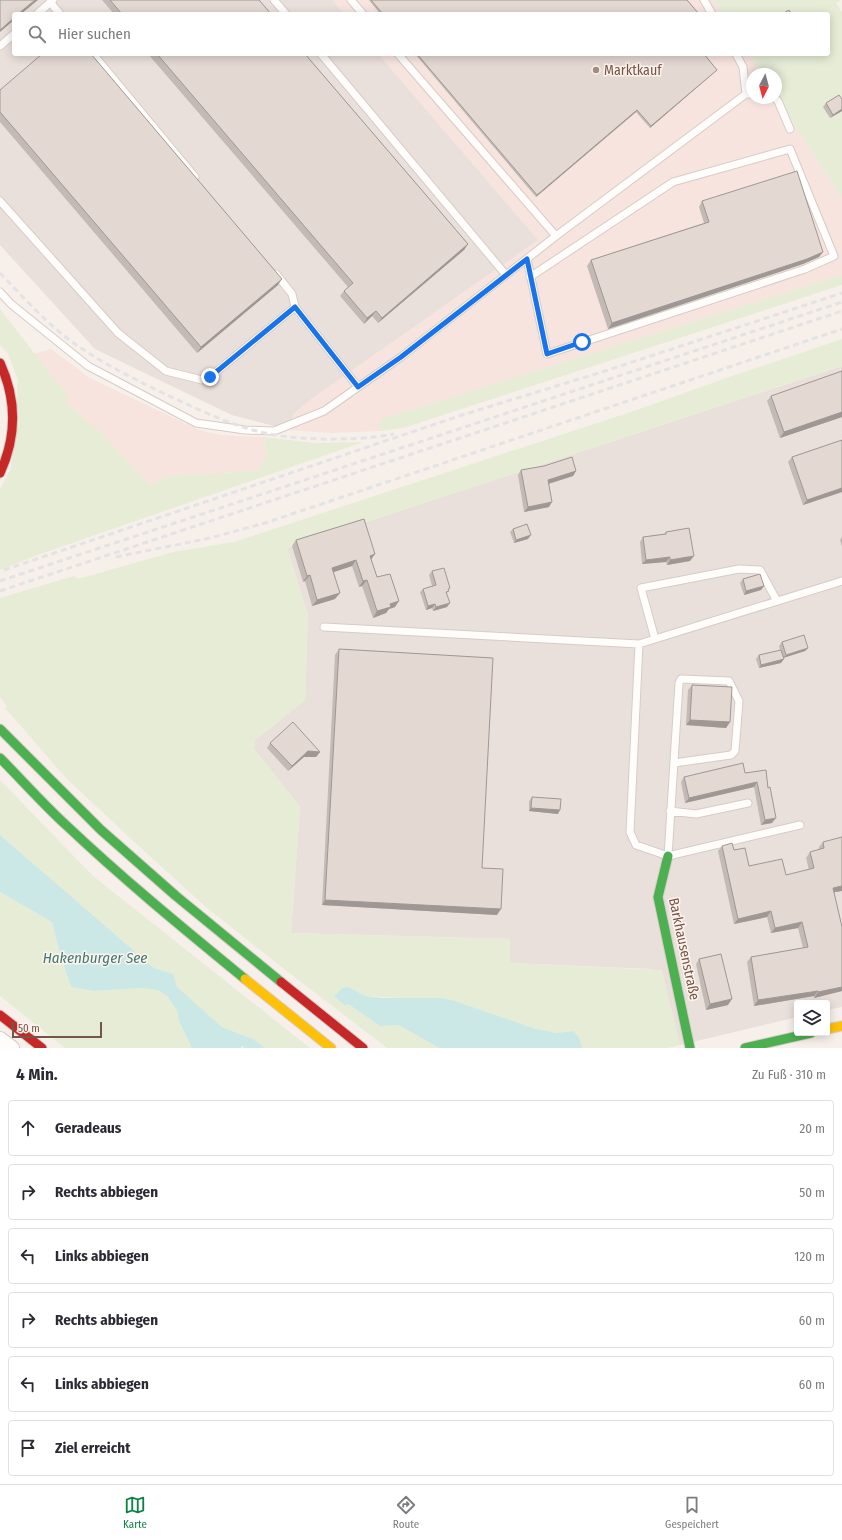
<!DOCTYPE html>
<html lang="de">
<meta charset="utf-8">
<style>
:root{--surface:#fff;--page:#f2f2f3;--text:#2b2b33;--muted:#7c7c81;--line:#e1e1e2;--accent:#0b8043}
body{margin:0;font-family:"Fira Sans Condensed",sans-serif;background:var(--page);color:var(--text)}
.controls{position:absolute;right:12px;bottom:12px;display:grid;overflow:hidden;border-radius:4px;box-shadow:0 2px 10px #0003}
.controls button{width:36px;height:36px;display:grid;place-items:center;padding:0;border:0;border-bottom:1px solid var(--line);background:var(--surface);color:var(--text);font:20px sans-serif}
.compass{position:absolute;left:746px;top:68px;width:36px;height:36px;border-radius:50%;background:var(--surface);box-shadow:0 2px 10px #0003;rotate:186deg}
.scale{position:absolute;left:12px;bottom:10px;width:90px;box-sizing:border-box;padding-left:4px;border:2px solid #74544b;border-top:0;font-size:11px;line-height:14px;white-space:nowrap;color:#74544b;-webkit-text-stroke:3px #fef4ec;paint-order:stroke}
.stop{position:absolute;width:12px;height:12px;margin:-9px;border:3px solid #1a73e8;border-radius:50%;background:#fff}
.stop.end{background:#1a73e8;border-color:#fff;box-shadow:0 1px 4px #0008}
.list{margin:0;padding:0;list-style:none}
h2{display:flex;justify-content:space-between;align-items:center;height:52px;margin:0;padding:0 16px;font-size:17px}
h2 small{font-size:13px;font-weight:400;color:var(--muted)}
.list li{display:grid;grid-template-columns:26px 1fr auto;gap:12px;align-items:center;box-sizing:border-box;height:56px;margin:0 8px 8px;padding:0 8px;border:1px solid var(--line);border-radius:4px}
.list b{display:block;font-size:15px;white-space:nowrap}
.list em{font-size:13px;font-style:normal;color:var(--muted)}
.icon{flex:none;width:22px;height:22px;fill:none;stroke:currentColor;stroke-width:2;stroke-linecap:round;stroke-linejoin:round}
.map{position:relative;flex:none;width:842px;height:1048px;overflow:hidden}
.search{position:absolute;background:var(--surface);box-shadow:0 2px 10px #0003;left:12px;right:12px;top:12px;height:44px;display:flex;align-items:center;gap:10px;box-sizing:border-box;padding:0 14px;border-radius:4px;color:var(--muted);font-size:15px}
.sheet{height:436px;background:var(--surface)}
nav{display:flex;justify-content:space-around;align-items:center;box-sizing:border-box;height:56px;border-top:1px solid var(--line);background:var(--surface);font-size:11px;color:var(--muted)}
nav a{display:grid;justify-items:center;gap:2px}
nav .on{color:var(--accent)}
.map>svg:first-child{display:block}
.commercial{fill:#f7e4de}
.industrial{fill:#eae0db}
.green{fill:#e6ecd5}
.water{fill:#cce8e6}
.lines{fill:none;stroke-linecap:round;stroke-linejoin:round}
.lane-casing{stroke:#d6ccc7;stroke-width:9}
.street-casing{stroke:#d6ccc7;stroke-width:16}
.fast-casing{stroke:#d6cbc6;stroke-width:11}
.slow-casing{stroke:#d6cbc6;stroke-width:11}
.jam-casing{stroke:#d6cbc6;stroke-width:11}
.lane{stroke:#fefdfc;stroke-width:7}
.street{stroke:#fefdfc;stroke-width:14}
.fast{stroke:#4caf50;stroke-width:9}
.slow{stroke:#ffc107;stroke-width:9}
.jam{stroke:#c62828;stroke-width:9}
.rail{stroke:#e4e2e5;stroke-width:3;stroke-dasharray:6 4;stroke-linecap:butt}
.wall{fill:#c3bab5}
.shaded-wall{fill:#9f9793}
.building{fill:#e3d8d2;stroke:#9f9793}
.route{stroke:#1a73e8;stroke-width:5}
.poi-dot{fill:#a28b83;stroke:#fef4ec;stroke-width:1.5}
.labels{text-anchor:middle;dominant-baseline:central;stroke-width:3;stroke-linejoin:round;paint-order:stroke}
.poi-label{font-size:14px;fill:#74544b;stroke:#fef4ec;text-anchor:start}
.street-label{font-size:14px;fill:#74544b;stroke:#fef4ec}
.water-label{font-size:15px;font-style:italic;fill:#407878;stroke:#fef4ec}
</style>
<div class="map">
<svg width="842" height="1048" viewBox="0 0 842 1048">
<rect width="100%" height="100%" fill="#f7f0ea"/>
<path class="commercial" d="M0 0H715L723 14H14V54H749L762 74H752V98H776V96L842 199V275L380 420V431L331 433 289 430 232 415 95 349 0 245Z
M51 349 90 378 199 430 220 435 264 437 267 456 258 471 170 476 151 485 97 429 66 403 34 354Z"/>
<path class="industrial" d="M0 0H332L344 14H14V54H378L538 240 311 399 293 414 289 430 232 415 95 349 0 245Z
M842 366V1007L827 1010V1003H797V1017L680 1045 651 969 510 963V939L291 933 300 807 254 749 255 740 305 700 308 615 287 548Z"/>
<path class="green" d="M715 0H841L836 3 842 12V199L776 96V74H762L749 54H828V14H723Z
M842 275V285L403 428 380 431 379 420Z
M0 309 69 398 66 403 97 429 151 485 170 476 258 471 267 456 264 437 314 443 363 442 35 556 0 570V489L11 468 18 380 8 354 0 345Z
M842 339V366L287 548 308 615 305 700 255 740 254 749 300 807 291 933 510 939V963L662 970 680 1045 668 1048H581L579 1037 573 1032 557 1033 533 1028 455 1001 365 996 349 987 334 997 346 1006 348 1004 380 1026 399 1025 439 1048H387L279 965 206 907 143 850 67 779 5 708 7 706 0 697V598L74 576 78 579 173 552 234 542 637 410 729 377Z
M0 780 93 876 310 1048H265L253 1039 222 1027 176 987 173 974 154 968 0 835Z
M0 892 52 922 60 954 71 987 94 991 142 988 158 990 168 997 177 1011 179 1021 192 1048H65L0 996Z"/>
<path class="water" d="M0 835 154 968 173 974 177 987 222 1027 253 1039 265 1048H244L242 1046 241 1048H192L179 1021 177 1011 168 997 158 990 142 988 94 991 71 987 60 954 52 922 0 892Z
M349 987 365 996 383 998H440L455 1001 533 1028 557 1033 573 1031 579 1037 582 1048H439L399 1025 380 1026 348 1004 346 1006 334 997 342 988Z"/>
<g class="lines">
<g class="lane-casing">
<path id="lane" d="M274 0 286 14
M351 0 363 14
M704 0 712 14
M50 2 60 14
M37 14 53 0
M0 46 14 34
M93 54 195 177
M321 54 506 275
M398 54 556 236
M736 54 743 67 746 94
M775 98 778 101 790 129
M0 201 118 333 166 371 202 380 210 377 295 307
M527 259 547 354 805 269 834 256 790 149 673 182 530 277
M276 274 292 294 295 307 358 387
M0 292 11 304 88 366 196 423 245 430 274 431 324 411 401 357 556 236 746 94H752
M324 627 639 644 842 581
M655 639 641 588 739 569 760 570 777 601
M639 644 630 832 636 845 668 856 800 825
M670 811 696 814 748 803
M668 856 679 683 681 679 729 681 739 701 735 751 731 755 674 763"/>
</g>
<g class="street-casing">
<path id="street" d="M0 1039 12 1048"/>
</g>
<g class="fast-casing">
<path id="fast" d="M0 729 101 830 176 896 281 982
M0 758C22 780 43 804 66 825 123 879 184 929 245 979
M668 856 658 897 690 1048
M745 1048 811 1033"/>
</g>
<g class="slow-casing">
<path id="slow" d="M245 979 331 1048
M827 1029 842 1026"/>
</g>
<g class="jam-casing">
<path id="jam" d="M0 363C17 400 17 436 0 473
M281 982 363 1048
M0 1015 42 1048"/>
</g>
<use href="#lane" class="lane"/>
<use href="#street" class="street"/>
<use href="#fast" class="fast"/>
<use href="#slow" class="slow"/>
<use href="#jam" class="jam"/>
<path class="rail" d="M0 273C23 297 48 325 75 344 104 364 134 379 165 394 197 409 230 425 264 433 302 441 357 441 394 434
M116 557 210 538 265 523 842 329
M4 570 462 415 602 372 842 293
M0 581 842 302
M0 591 842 311"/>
</g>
<path class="wall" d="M102 0H259L271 14H114Z
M369 0H687L699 14H380Z
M148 54H305L468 244 464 250 378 323 372 316 364 324 340 296 344 291 348 287Z
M415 54H704L716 71 650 128 636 112 536 197Z
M0 90 278 285 197 353 0 122Z
M826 103 842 111 830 118 823 107Z
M702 201 823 252 819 257 803 264 608 329 587 266 591 260 704 223 699 207Z
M842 371V417L780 438 767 401 771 396Z
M842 440V492L803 505 788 462 792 457Z
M544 466 576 471 573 476 549 484V507L524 512 518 475 521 470Z
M513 529 528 539 514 543 510 532Z
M666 532 690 561 667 565 666 562 642 564 640 542 643 537 664 534Z
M842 537V547L840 540Z
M296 540 375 554 371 559 377 577 395 607 389 609 386 613 373 618 362 586 359 587 352 566 334 572 335 599 312 606 305 581 303 582 292 546Z
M432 571 448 590 447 594V607L433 611 432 608 426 610 420 592 423 589 432 586 429 575Z
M743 579 764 586 761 590 744 595 740 583Z
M782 642 808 648 805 651 783 658 781 663 759 668 756 659 759 655 780 650 779 646Z
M339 649 482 868 497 915 322 905 335 655Z
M692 685 730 722 726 728 686 725 688 690Z
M270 743 320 752 316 757H304L288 771 267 748Z
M766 770 772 823 761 825 754 787 685 803 681 782 684 777 745 773Z
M532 797 558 814 529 811V801Z
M823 842 842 891 834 892 842 927V991L814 998V996L754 1006 747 962 751 957 803 948 798 928 771 933 767 917 734 924 718 851 722 846 734 850 749 866 786 875 809 870 806 858 810 852 819 850V847Z
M699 959 728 1005 706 1010 696 964Z"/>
<path class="shaded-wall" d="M35 0H38L21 14H18Z
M14 18V20L0 32V30Z
M717 70 716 71 650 128 651 126Z
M842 109V111L830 118 833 115Z
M637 110 636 112 536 197 537 195Z
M468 244 464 250 378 323 382 318Z
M823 252 819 257 803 264 608 329 612 323Z
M282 279 278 285 197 353 201 347Z
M376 311 372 316 364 324 367 318Z
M842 412V417L780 438 784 432Z
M576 471 573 476 544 485 548 480Z
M842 488V492L803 505 807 500Z
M552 502 549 507 524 512 528 507Z
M531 535 528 539 514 543 516 540Z
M375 554 370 561V556Z
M694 556 690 561 667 565 670 560Z
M670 557 666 562 642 564 646 560Z
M356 560 352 566 328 574 332 568Z
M310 575 305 581 303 582 307 576Z
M367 580 362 586 359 587 363 581Z
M764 586 761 590 744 595 746 591Z
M340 593 335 599 312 606 317 600Z
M399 601 395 607 389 609 386 613 373 618 377 611 390 604Z
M450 603 447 607 433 611 436 607Z
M435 604 432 608 426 610 428 606Z
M808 648 805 651 783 658 786 655Z
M784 659 781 663 759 668 761 665Z
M690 720 730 722 726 728 686 725Z
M308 751 320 752 316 757H304L288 771 292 766Z
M757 782 754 787 685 803 689 798Z
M531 808 560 810 558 814 529 811Z
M776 818 772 823 761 825 765 820Z
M842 886V891L829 893 833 888Z
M325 900 501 909 497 915 322 905Z
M771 911 767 917 734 924 738 919Z
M802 922 798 928 771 933 775 928Z
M842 987V991L814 998 818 992Z
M818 991 814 996 754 1006 758 1000Z
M732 999 728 1005 706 1010 710 1004Z"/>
<path class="building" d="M0 0H35L18 14H14V18L0 30Z
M110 0H259L271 14H122Z
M371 0H687L699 14H383Z
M789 10 791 14H782Z
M42 54H91L282 279 201 347 0 112V90Z
M157 54H305L468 244 382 318 376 311 367 318 344 291 353 283Z
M417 54H704L717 70 651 126 637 110 537 195Z
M839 95 842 99V109L833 115 826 103Z
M797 171 823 252 807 259 612 323 591 260 709 222 702 201Z
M842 371V412L784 432 771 396Z
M842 440V488L807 500 792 457Z
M572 457 576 471 548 480 552 502 528 507 521 470 544 466Z
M364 519 375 554 370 556 377 577 390 574 399 601 390 604 391 607 377 611 367 580 363 581 356 560 332 568 340 593 317 600 310 575 307 576 296 540Z
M527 524 531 535 516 540 513 529Z
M689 528 694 556 670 560V557L646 560 643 537 666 534V532Z
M444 568 450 588 448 589 449 591 446 592 450 603 436 607 435 604 428 606 423 589 436 585 432 571Z
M760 574 764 586 746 591 743 579Z
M804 635 808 648 786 655 782 642Z
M339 649 493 658 482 868 503 869 501 909 325 900Z
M781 650 784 659 761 665 759 655Z
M692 685 732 687 730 722 690 720Z
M293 722 320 752 308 751 292 766 270 743Z
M743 763 745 773 766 770 768 788 770 787 776 818 765 820 757 782 689 798 684 777Z
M532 797 561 799 560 810 531 808Z
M842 837V886L833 888 842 927V987L818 992V991L758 1000 751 957 808 947 802 922 775 928 771 911 738 919 722 846 732 843 734 850 745 848 749 866 782 859 786 875 814 868 810 852 824 848 823 842Z
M721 954 732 999 710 1004 699 959Z"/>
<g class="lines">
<path class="route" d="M210 377 295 307 358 387 401 357 527 259 547 354 582 342"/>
</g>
<circle class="poi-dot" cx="596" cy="70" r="4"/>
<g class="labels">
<g class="poi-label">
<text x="604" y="70">Marktkauf</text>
</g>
<g class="street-label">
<text transform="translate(684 949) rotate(78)">Barkhausenstraße</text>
</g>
<g class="water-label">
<text x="95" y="958">Hakenburger See</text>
</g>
</g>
</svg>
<div class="controls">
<button><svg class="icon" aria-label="layers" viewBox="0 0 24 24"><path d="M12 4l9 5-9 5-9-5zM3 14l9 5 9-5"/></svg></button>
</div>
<svg class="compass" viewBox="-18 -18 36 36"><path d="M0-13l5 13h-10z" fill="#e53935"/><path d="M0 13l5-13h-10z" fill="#7c7c81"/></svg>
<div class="scale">50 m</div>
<div class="stop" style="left:582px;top:342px"></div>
<div class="stop end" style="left:210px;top:377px"></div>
<div class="search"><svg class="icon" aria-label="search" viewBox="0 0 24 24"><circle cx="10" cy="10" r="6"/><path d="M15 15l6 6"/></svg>Hier suchen</div>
</div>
<section class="sheet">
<h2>4 Min.<small>Zu Fuß · 310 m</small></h2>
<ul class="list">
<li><svg class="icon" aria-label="ahead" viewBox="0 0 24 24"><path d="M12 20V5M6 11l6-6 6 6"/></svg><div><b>Geradeaus</b></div><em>20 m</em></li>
<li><svg class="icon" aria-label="right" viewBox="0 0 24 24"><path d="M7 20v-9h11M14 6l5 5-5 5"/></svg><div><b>Rechts abbiegen</b></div><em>50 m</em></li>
<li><svg class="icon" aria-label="left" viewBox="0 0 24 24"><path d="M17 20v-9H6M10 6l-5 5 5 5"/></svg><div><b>Links abbiegen</b></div><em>120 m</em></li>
<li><svg class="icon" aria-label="right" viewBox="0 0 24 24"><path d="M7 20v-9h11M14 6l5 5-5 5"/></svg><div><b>Rechts abbiegen</b></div><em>60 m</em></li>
<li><svg class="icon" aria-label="left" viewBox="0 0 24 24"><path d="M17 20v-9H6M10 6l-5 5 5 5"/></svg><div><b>Links abbiegen</b></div><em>60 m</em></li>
<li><svg class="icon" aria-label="arrive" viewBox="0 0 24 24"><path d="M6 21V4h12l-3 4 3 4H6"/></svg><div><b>Ziel erreicht</b></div></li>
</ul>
</section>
<nav>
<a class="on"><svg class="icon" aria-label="map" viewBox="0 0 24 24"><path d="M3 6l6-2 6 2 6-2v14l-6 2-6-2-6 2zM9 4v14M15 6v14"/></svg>Karte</a>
<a><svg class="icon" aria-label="directions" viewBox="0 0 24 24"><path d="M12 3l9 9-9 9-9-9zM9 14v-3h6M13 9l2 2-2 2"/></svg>Route</a>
<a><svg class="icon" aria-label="saved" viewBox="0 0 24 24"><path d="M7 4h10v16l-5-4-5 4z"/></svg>Gespeichert</a>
</nav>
